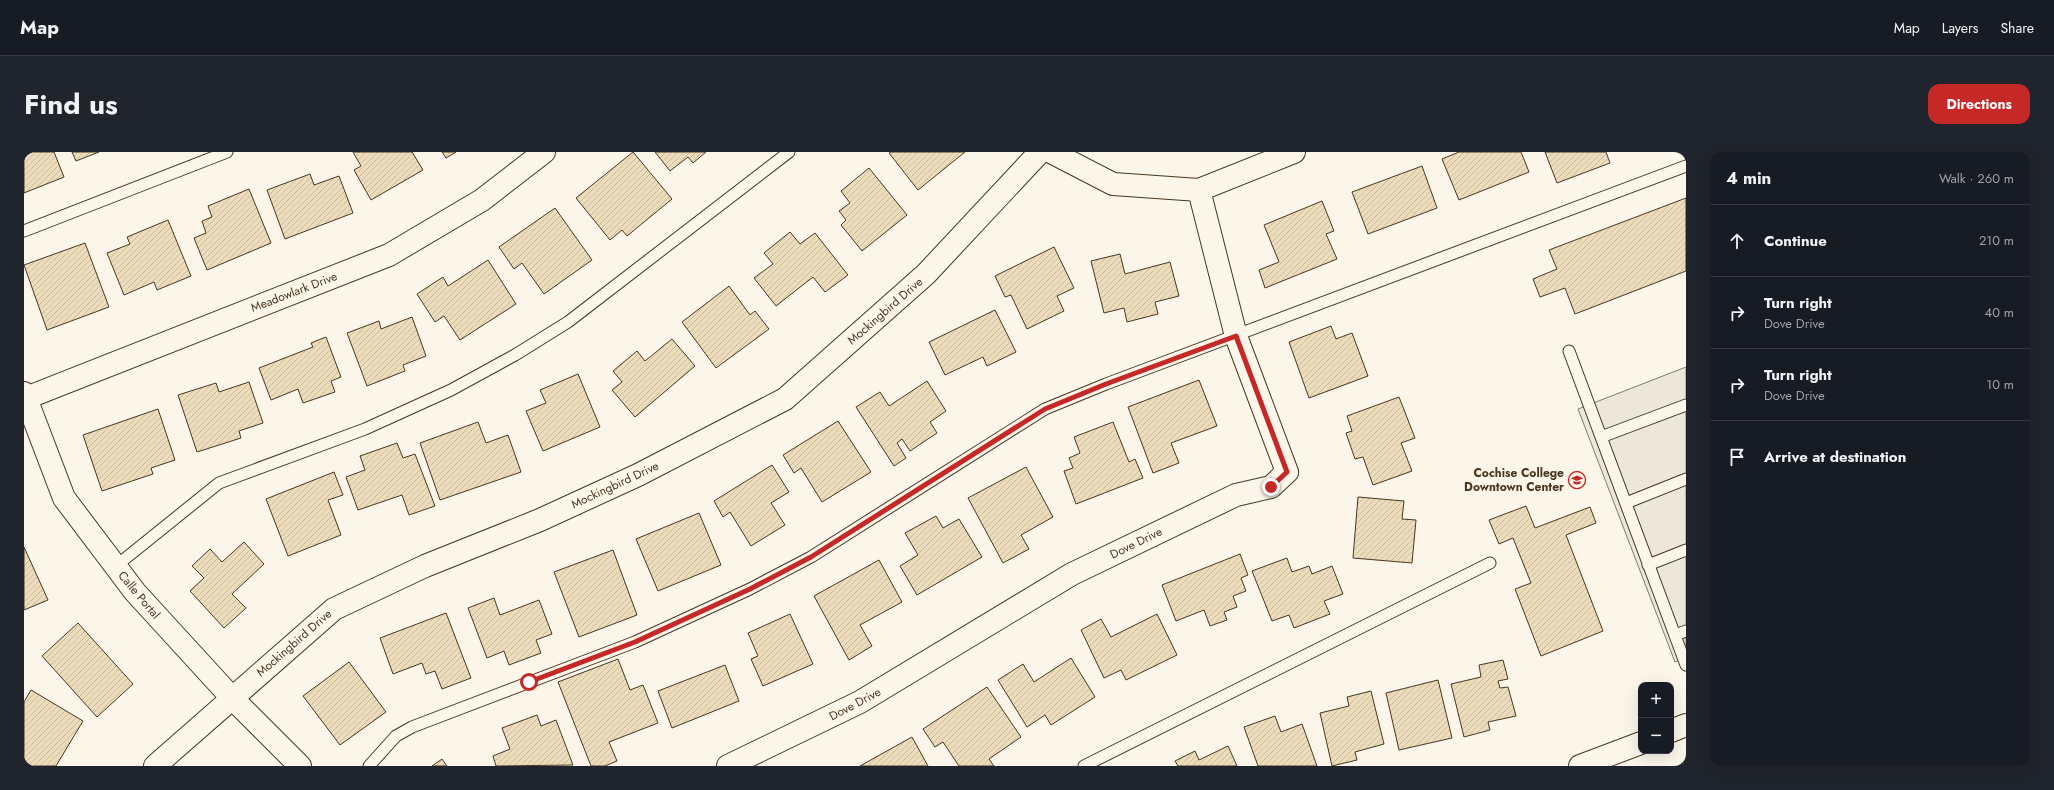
<!DOCTYPE html>
<meta charset="utf-8">
<style>
:root{--surface:#171b24;--page:#20242c;--text:#f1f3f6;--muted:#9ea1a6;--line:#363941;--accent:#c62828}
body{margin:0;font-family:Jost,sans-serif;background:var(--page);color:var(--text)}
.controls{position:absolute;right:12px;bottom:12px;display:grid;overflow:hidden;border-radius:8px;box-shadow:0 4px 16px #0002}
.controls button{width:36px;height:36px;display:grid;place-items:center;padding:0;border:0;border-bottom:1px solid var(--line);background:var(--surface);color:var(--text);font:20px sans-serif}
.stop{position:absolute;width:12px;height:12px;margin:-9px;border:3px solid #c62828;border-radius:50%;background:#fff}
.stop.end{background:#c62828;border-color:#fff;box-shadow:0 1px 4px #0008}
.list{margin:0;padding:0;list-style:none}
h2{display:flex;justify-content:space-between;align-items:center;height:52px;margin:0;padding:0 16px;font-size:17px}
h2 small{font-size:13px;font-weight:400;color:var(--muted)}
.list li{display:grid;grid-template-columns:26px 1fr auto;gap:12px;align-items:center;box-sizing:border-box;height:72px;padding:0 16px;border-top:1px solid var(--line)}
.list b{display:block;font-size:15px;white-space:nowrap}
.list p{margin:0;font-size:13px;white-space:nowrap;color:var(--muted)}
.list em{font-size:13px;font-style:normal;color:var(--muted)}
.icon{flex:none;width:22px;height:22px;fill:none;stroke:currentColor;stroke-width:2;stroke-linecap:round;stroke-linejoin:round}
.map{position:relative;flex:none;width:1662px;height:614px;overflow:hidden;border-radius:12px}
header{display:flex;align-items:center;gap:24px;box-sizing:border-box;height:56px;padding:0 20px;background:var(--surface);border-bottom:1px solid var(--line)}
header strong{font-size:19px}
nav{display:flex;gap:22px;margin-inline-start:auto;font-size:14px}
.intro{display:flex;align-items:center;justify-content:space-between;box-sizing:border-box;height:96px;padding:0 24px}
h1{margin:0;font-size:28px}
.button{padding:10px 18px;border-radius:12px;background:var(--accent);color:#fff;font-size:14px;font-weight:700}
main{display:flex;gap:24px;padding:0 24px}
aside{flex:1;background:var(--surface);border-radius:12px;box-shadow:0 4px 16px #0002}
.map>svg:first-child{display:block}
.parking{fill:#ede7d9;stroke:#887966}
.building{fill:url(#building-hatch);stroke:#4a3520}
.lines{fill:none;stroke-linecap:round;stroke-linejoin:round}
.lane-casing{stroke:#4a3520;stroke-width:13}
.street-casing{stroke:#4a3520;stroke-width:24}
.lane{stroke:#fbf6e9;stroke-width:11}
.street{stroke:#fbf6e9;stroke-width:22}
.route{stroke:#c62828;stroke-width:5}
.labels{text-anchor:middle;dominant-baseline:central;stroke-width:3;stroke-linejoin:round;paint-order:stroke}
.street-label{font-size:12px;fill:#4a3520;stroke:#fbf6e9}
.poi-label{font-size:12px;font-weight:bold;fill:#4a3520;stroke:#fbf6e9;text-anchor:end}
</style>
<header>
<strong>Map</strong>
<nav><a>Map</a><a>Layers</a><a>Share</a></nav>
</header>
<div class="intro"><h1>Find us</h1><a class="button">Directions</a></div>
<main>
<div class="map">
<svg width="1662" height="614" viewBox="0 0 1662 614">
<defs>
<pattern id="building-hatch" width="6" height="6" patternUnits="userSpaceOnUse"><rect width="6" height="6" fill="#ecdcbc"/><path d="M-1 1l2-2M0 6l6-6M5 7l2-2" fill="none" stroke="#ccbda1"/></pattern>
</defs>
<rect width="100%" height="100%" fill="#fbf6e9"/>
<path class="parking" d="M1662 215V506L1651 510 1554 257Z"/>
<path class="building" d="M0 0H30L40 25 0 41Z
M48 0H75L52 9Z
M329 0H388L399 18 347 48 330 18 337 14Z
M418 0H432L422 6Z
M609 0 648 47 603 84 598 78 586 88 552 46Z
M631 0H682L669 11 664 5 646 19Z
M867 0H941L894 38 865 1Z
M1435 0H1497L1505 20 1435 48 1418 7Z
M1521 0H1582L1586 11 1533 31Z
M1398 14 1413 56 1344 82 1328 40Z
M845 16 883 63 838 99 817 73 822 68 815 59 826 51 817 39Z
M286 22 290 33 315 24 329 61 261 87 243 38Z
M225 37 247 91 183 118 170 86 182 81 178 69 188 65 184 54Z
M1662 46V119L1551 162 1541 136 1516 145 1509 127 1533 117 1525 98Z
M1298 49 1310 79 1302 82 1313 107 1241 136 1235 118 1255 110 1240 73Z
M531 56 568 108 520 142 498 111 490 117 475 95Z
M144 68 167 124 133 138 130 130 100 143 83 101 106 92 103 85Z
M766 80 776 92 791 81 824 123 801 140 789 125 752 154 730 126 749 112 740 101Z
M61 91 85 155 23 178 0 113Z
M1030 95 1050 136 1033 144 1040 159 1003 177 987 143 981 145 971 124Z
M1096 102 1101 122 1146 110 1155 144 1131 150 1134 162 1103 170 1100 156 1080 161 1067 109Z
M464 108 492 152 436 188 420 164 411 170 393 142 419 125 424 134Z
M705 134 726 163 731 159 745 177 692 216 658 170Z
M971 158 992 200 963 214 959 205 921 223 905 190Z
M388 165 402 204 379 213 381 219 343 234 323 181 355 169 357 177Z
M1307 174 1312 187 1328 181 1344 224 1285 246 1265 190Z
M302 185 317 225 307 229 311 240 279 251 274 237 247 248 235 216 289 195 287 191Z
M648 187 671 214 611 265 588 238 598 230 589 219 613 199 621 209Z
M554 222 576 275 519 299 502 259 522 251 516 238Z
M1175 228 1193 274 1147 291 1155 311 1129 321 1104 255Z
M903 229 922 259 906 270 913 281 886 299 878 287 873 291 882 306 870 314 832 255 856 240 865 254Z
M225 230 239 271 215 279 217 286 173 300 154 243 192 231 195 240Z
M1375 245 1391 286 1377 291 1388 319 1349 333 1339 305 1331 307 1322 281 1328 279 1323 264Z
M134 257 151 308 127 316 129 322 78 339 59 283Z
M814 269 847 320 798 350 777 316 770 321 759 303Z
M454 270 462 291 484 283 497 320 416 348 396 291Z
M1089 270 1105 310 1111 307 1119 326 1052 352 1040 319 1049 316 1045 306 1056 301 1050 285Z
M373 291 379 306 391 302 411 354 385 363 378 343 334 358 322 325 341 318 336 304Z
M748 313 765 340 747 351 761 373 727 394 706 360 699 365 690 349Z
M1002 315 1029 365 997 383 1005 397 979 411 944 346Z
M310 320 319 343 304 348 317 383 264 404 242 347Z
M1334 345 1380 349 1378 367 1392 368 1388 411 1329 406Z
M1502 354 1511 376 1566 355 1572 371 1542 383 1579 479 1517 504 1491 437 1507 431 1489 386 1475 392 1465 368Z
M675 361 697 413 634 439 612 387Z
M912 364 919 376 935 367 958 405 893 443 876 414 894 403 881 381Z
M220 390 240 412 208 442 222 456 200 476 166 439 180 426 168 414 186 397 198 410Z
M0 395 24 448 0 458Z
M589 398 613 463 555 485 530 420Z
M1216 402 1224 423 1217 426 1222 439 1209 444 1213 455 1200 460 1203 468 1186 474 1180 458 1152 469 1138 433Z
M1263 406 1268 420 1285 414 1288 422 1308 414 1319 442 1300 449 1306 462 1270 476 1265 463 1248 469 1228 419Z
M855 408 878 450 836 473 848 494 825 508 790 444Z
M470 446 476 463 515 448 528 482 512 488 517 501 485 513 480 499 463 506 444 456Z
M422 461 447 526 418 537 411 519 402 522 398 511 369 522 356 486Z
M766 462 789 512 739 534 727 507 734 504 724 481Z
M1133 462 1153 503 1102 528 1097 518 1080 526 1057 478 1077 467 1087 485Z
M54 471 109 532 73 565 18 504Z
M1047 506 1071 545 1027 573 1021 563 1003 575 974 528 999 512 1010 530Z
M594 507 606 538 619 533 634 571 585 590 593 609 581 614H567L534 530Z
M1479 508 1484 527 1474 529 1476 536 1484 535 1492 564 1464 570 1466 578 1440 585 1427 532 1457 525 1455 513Z
M325 510 362 560 316 593 279 544Z
M701 513 715 549 648 576 634 539Z
M1414 528 1428 586 1375 598 1362 541Z
M963 535 997 585 965 607 970 614H935L919 590 911 595 899 577Z
M7 538 59 569 32 614H0V550Z
M1347 539 1360 592 1331 600 1333 608 1308 614 1296 561 1325 554 1323 545Z
M513 563 517 574 532 568 549 613 472 614 469 604 486 597 478 576Z
M1251 564 1257 580 1278 572 1293 614H1234L1220 575Z
M888 585 904 614H836Z
M1204 594 1213 614H1154L1151 609 1171 599 1175 608Z
M418 607 423 614H408Z"/>
<g class="lines">
<g class="lane-casing">
<path id="lane" d="M0 79 203 0
M1545 199 1662 513
M1577 285 1662 253
M1602 351 1662 327
M1624 413 1662 398
M92 414 195 331 341 277 427 238 491 203 544 170 765 0
M1651 483 1662 479
M345 614 372 584 388 575 611 490 726 437 787 405 1021 257 1082 232 1662 14
M1060 614 1466 411"/>
</g>
<g class="street-casing">
<path id="street" d="M1027 0 1089 32 1175 38 1270 0
M0 241 40 346 111 440 208 546 276 614
M2 246 365 103 458 48 520 0
M1647 579 1662 573
M131 614 310 457 401 414 516 368 614 323 761 247 902 122 1016 0
M704 614 836 550 1048 422 1212 343 1247 335 1263 320 1212 184 1175 38
M1556 614 1617 591"/>
</g>
<use href="#lane" class="lane"/>
<use href="#street" class="street"/>
</g>
<g class="lines">
<path class="route" d="M505 530 611 490 726 437 787 405 1021 257 1082 232 1212 184 1263 320 1247 335"/>
</g>
<defs>
<g id="university-ring" transform="scale(0.9)"><circle r="9.5" fill="#fbf6e9" stroke="#c62828" stroke-width="1.5"/><path d="M0-5L7-2L0 1L-7-2ZM-4 1L0 2.5L4 1V4Q0 6-4 4Z" fill="#c62828"/></g>
</defs>
<g fill-rule="evenodd">
<use href="#university-ring" x="1553" y="328"/>
</g>
<g class="labels">
<g class="street-label">
<text transform="translate(270 140) rotate(-21)">Meadowlark Drive</text>
<text transform="translate(861 159) rotate(-41)">Mockingbird Drive</text>
<text transform="translate(591 333) rotate(-25)">Mockingbird Drive</text>
<text transform="translate(1112 391) rotate(-26)">Dove Drive</text>
<text transform="translate(115 443) rotate(50)">Calle Portal</text>
<text transform="translate(270 491) rotate(-41)">Mockingbird Drive</text>
<text transform="translate(831 552) rotate(-28)">Dove Drive</text>
</g>
<g class="poi-label">
<text x="1540" y="321">Cochise College<tspan x="1540" dy="14">Downtown Center</tspan></text>
</g>
</g>
</svg>
<div class="controls">
<button>+</button>
<button>−</button>
</div>
<div class="stop" style="left:505px;top:530px"></div>
<div class="stop end" style="left:1247px;top:335px"></div>
</div>
<aside>
<h2>4 min<small>Walk · 260 m</small></h2>
<ul class="list">
<li><svg class="icon" aria-label="ahead" viewBox="0 0 24 24"><path d="M12 20V5M6 11l6-6 6 6"/></svg><div><b>Continue</b></div><em>210 m</em></li>
<li><svg class="icon" aria-label="right" viewBox="0 0 24 24"><path d="M7 20v-9h11M14 6l5 5-5 5"/></svg><div><b>Turn right</b><p>Dove Drive</p></div><em>40 m</em></li>
<li><svg class="icon" aria-label="right" viewBox="0 0 24 24"><path d="M7 20v-9h11M14 6l5 5-5 5"/></svg><div><b>Turn right</b><p>Dove Drive</p></div><em>10 m</em></li>
<li><svg class="icon" aria-label="arrive" viewBox="0 0 24 24"><path d="M6 21V4h12l-3 4 3 4H6"/></svg><div><b>Arrive at destination</b></div></li>
</ul>
</aside>
</main>
